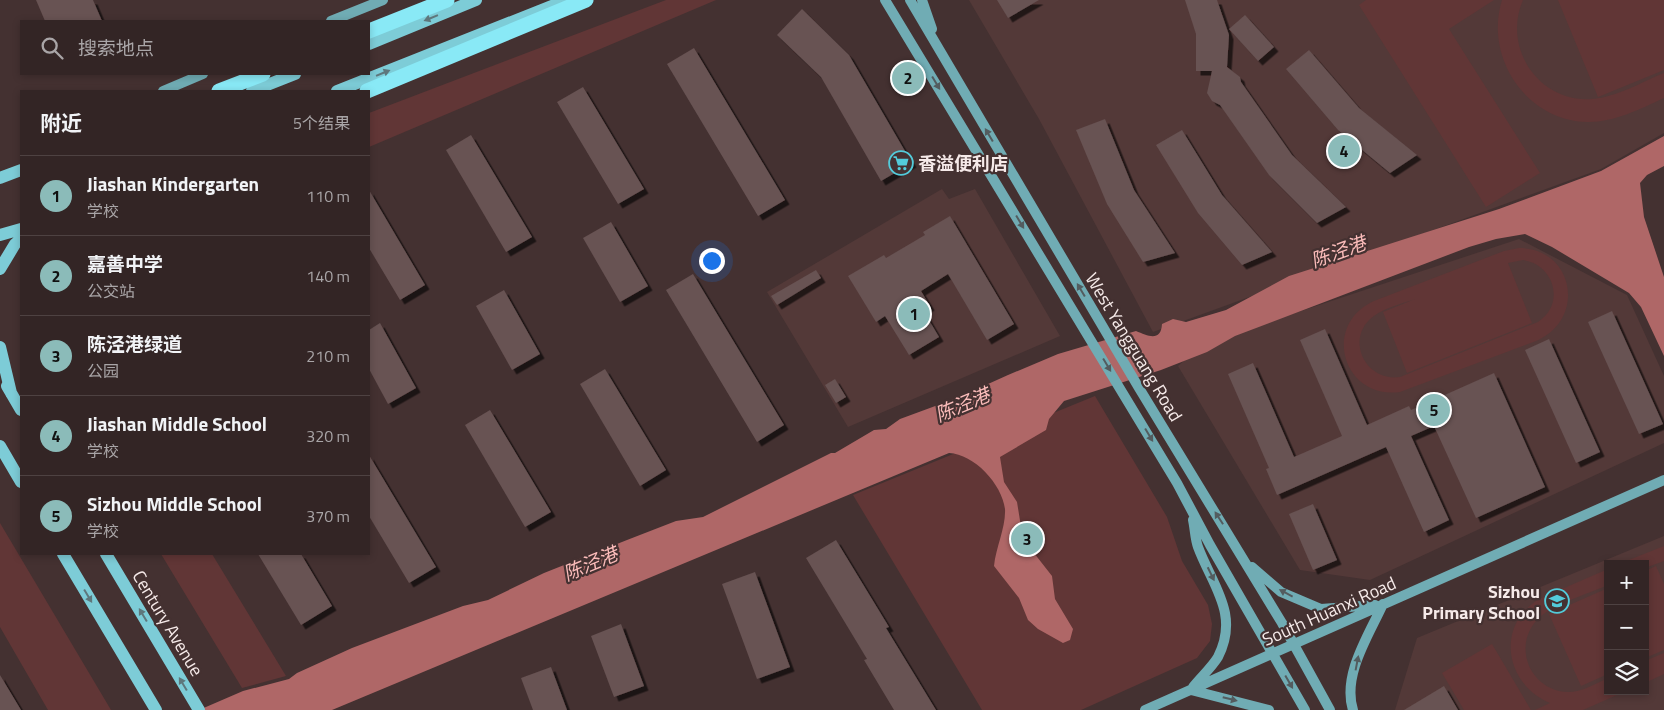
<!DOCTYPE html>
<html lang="zh">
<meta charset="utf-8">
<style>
:root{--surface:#332525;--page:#3e3132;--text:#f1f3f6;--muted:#a9a5a7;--line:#4e4242;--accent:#8bbbb9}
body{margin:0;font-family:"Titillium Web","Noto Sans SC",sans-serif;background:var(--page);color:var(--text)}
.controls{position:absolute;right:15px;bottom:15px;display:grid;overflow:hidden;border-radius:0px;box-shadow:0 2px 8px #0003}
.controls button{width:45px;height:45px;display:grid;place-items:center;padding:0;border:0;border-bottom:1px solid var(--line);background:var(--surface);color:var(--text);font:25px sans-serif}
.you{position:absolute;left:711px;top:260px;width:18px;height:18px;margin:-12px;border:4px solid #fff;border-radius:50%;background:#1a73e8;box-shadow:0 0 0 8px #1a73e833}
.badge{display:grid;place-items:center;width:32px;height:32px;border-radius:50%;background:var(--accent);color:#111;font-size:16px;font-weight:700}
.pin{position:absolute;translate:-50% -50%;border:2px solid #fff;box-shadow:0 1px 5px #0006}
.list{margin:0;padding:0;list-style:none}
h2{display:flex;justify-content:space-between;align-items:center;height:65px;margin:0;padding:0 20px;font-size:21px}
h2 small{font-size:16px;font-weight:400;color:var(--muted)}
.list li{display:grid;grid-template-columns:32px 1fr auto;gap:15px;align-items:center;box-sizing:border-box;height:80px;padding:0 20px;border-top:1px solid var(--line)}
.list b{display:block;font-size:19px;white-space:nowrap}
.list p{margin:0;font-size:16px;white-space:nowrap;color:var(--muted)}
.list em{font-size:16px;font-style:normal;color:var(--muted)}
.icon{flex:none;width:28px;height:28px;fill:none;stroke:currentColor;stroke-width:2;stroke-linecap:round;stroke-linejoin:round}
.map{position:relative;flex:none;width:1664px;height:710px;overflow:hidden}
.search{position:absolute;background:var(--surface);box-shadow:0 2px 8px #0003;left:20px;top:20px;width:350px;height:55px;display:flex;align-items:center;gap:12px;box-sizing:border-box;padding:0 18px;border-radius:0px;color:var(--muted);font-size:19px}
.panel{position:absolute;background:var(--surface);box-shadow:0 2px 8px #0003;left:20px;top:90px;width:350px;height:465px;border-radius:0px}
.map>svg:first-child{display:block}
.built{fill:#533938;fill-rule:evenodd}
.green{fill:#613636;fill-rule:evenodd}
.water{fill:#af6767}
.building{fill:#675252;filter:url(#shadow)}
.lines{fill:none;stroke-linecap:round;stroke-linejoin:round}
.secondary{stroke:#70acb4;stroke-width:10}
.primary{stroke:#7dccd7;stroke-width:12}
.highway{stroke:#89e9f6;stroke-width:15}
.oneway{fill:#5e777c}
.oneway2{fill:#535c5f}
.labels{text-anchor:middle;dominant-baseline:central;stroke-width:4.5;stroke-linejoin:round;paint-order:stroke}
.poi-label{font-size:18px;font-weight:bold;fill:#f6eae9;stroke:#443131;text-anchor:start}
.street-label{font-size:18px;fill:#f6eae9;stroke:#443131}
.water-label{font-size:19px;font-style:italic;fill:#fbbcba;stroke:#443131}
</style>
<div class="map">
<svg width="1664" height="710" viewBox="0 0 1664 710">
<defs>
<filter id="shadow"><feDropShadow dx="4.5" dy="4.5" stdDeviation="0" flood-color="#0009"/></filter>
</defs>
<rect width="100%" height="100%" fill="#443131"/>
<path class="built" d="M969 0H1664V133L1601 169 1153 332 1039 119Z
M942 189 949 199 975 189 1060 336 848 427 767 292Z
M1519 239 1627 295 1664 376V443L1370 580 1300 570 1178 366 1204 343Z
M1664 536V710H1395L1417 638ZM1608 564H1645V691H1608Z"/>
<path class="green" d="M666 0H716L369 147V113Z
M1366 0H1494L1449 29 1540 173 1486 207 1359 5Z
M1502 0H1523C1502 48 1539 103 1592 99 1617 97 1642 82 1664 73V98C1640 109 1615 122 1588 122 1526 121 1484 57 1502 0Z
M1558 0H1664V70L1598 97Z
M1519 248C1574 248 1587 319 1536 341L1400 392C1343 400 1321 325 1374 301L1504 251ZM1523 260C1554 264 1566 304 1538 322L1400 377C1368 382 1346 344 1369 320 1380 309 1401 304 1415 299L1383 312 1407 373 1532 323 1508 263Z
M1095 396 1167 517 1182 561 1208 605 1212 624 1210 641 1197 658 1081 710H982L853 495Z
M0 523 111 710H48L0 627Z
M1664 546V561L1645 568V564H1619Z
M161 554H212L286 676 242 688Z
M1656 566 1664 584V650L1645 658V571Z
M1608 569V585C1588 594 1549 605 1536 621 1512 649 1532 691 1568 692 1582 692 1595 684 1608 678V691H1626L1583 710H1535L1550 703C1505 684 1495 626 1539 599Z
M1608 588V674L1581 686 1549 614Z
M1492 644 1531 710H1464L1442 673Z
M1664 653V674L1645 683V661Z"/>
<path class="water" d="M1664 136V166L1647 175 1640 183 1644 217 1664 277V356L1641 307 1629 293 1552 247 1525 234 1496 239 1469 247 1235 336 1207 352 1161 370 1064 401 1049 419 1046 430 1000 457 1004 482 1017 502 1023 539 1052 576 1055 599 1073 629 1070 640 1063 643 1038 629 1028 620 1019 598 994 566C996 547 1006 527 1005 509 1002 484 974 454 949 453L332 710H199L243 691 289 679 297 673 352 648 463 606 488 600 544 573 627 540 676 521 703 517 831 453H835L874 430 886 429 900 419 957 398 1008 375 1058 354 1136 331C1148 336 1161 342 1162 324L1173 319 1186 322 1226 310 1289 276 1499 209 1601 171Z"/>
<path class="building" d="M36 0H93L102 21H45Z
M997 0H1039L1008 18Z
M1185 0H1217L1229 35 1227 67 1240 77 1241 82 1292 155 1346 207 1317 223 1269 175 1220 105 1212 101 1207 93 1212 71H1196V34Z
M802 9 849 55 912 163 881 181 821 77 777 35Z
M1245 15 1274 47 1258 61 1229 29Z
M694 48 785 200 758 216 667 64Z
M1309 50 1359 108 1417 155 1390 173 1338 130 1286 69Z
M583 87 644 189 618 204 557 102Z
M1105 119 1134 190 1175 253 1143 262 1107 204 1076 130Z
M1182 130 1222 195 1272 252 1242 265 1198 213 1156 145Z
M471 135 532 237 506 252 446 150Z
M369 190 425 285 400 300 369 248Z
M950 216 1014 324 987 340 948 274 921 291 930 306 923 310 939 337 909 355 885 316 876 322 848 276 884 255 886 258 925 235 923 232Z
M611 222 648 286 620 302 583 238Z
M816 270 821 278 777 305 771 296Z
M693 274 784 425 757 442 666 290Z
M504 290 540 354 512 370 476 306Z
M1612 311 1663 424 1639 434 1588 322Z
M380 323 416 388 388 404 369 369V330Z
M1325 329 1367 425 1409 406 1411 410 1494 373 1545 487 1476 518 1434 426 1411 436 1449 520 1424 532 1386 447 1277 495 1266 469 1269 468 1228 374 1253 363 1294 457 1342 436 1300 340Z
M1549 339 1600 452 1576 463 1525 350Z
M605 369 666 470 640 486 580 384Z
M835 379 846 397 836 403 825 385Z
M490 410 551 512 525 527 465 425Z
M369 455 436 567 409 583 369 516Z
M1313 504 1337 560 1313 570 1289 514Z
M836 540 889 627 886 628 936 710H894L864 660 867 659 806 558Z
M258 554H301L332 606 301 625Z
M755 572 790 667 757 679 722 584Z
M621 624 644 686 614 697 591 636Z
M551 667 567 710H533L521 678Z
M0 675 21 710H0Z
M1444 686 1458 710H1404Z"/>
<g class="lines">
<path class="secondary" d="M885 0 1177 483 1210 545 1305 710
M910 0 1139 388 1282 623 1330 710
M922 0 932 29
M331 21 383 0
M163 91 203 74
M1252 567 1281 592 1321 609 1375 605
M1193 687C1201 677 1212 667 1218 657 1240 614 1212 585 1198 547 1195 539 1195 529 1193 520
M1191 690 1269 710
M1145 710 1664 480
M1353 710C1342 675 1369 635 1383 604"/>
<path class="primary" d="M369 44 476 0
M252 91 295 74
M337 91 567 0
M0 178 21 170
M0 235 21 229
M0 269 15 244 21 239
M0 347 11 393
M7 386 21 410
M0 446 21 482
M63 554 156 710
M106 554 199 710"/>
<path class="highway" d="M369 31 447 0
M219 91 263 74
M367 91 586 0"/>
</g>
<defs><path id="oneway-solid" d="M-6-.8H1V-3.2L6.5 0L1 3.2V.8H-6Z" transform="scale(1.25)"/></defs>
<g class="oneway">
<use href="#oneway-solid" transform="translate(431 18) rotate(158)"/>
<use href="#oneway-solid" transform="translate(383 73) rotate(-22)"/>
<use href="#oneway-solid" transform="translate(88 596) rotate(59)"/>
<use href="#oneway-solid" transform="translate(143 615) rotate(-121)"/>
<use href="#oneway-solid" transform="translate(183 684) rotate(-121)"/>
</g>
<g class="oneway2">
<use href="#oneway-solid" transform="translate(936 83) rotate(59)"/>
<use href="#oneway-solid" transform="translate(989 135) rotate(-121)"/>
<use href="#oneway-solid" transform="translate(1020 222) rotate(59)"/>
<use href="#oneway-solid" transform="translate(1081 290) rotate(-121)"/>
<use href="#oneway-solid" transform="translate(1107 365) rotate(59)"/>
<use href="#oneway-solid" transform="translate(1149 435) rotate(59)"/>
<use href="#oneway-solid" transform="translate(1219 518) rotate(-123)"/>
<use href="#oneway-solid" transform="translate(1211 574) rotate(64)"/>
<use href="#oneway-solid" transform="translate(1286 593) rotate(-152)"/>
<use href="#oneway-solid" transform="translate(1357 663) rotate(-79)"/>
<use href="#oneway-solid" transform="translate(1289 682) rotate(60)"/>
<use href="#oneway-solid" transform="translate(1230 699) rotate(14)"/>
</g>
<defs>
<g id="supermarket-ring" transform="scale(1.25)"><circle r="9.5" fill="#443131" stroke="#53cbda" stroke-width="1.5"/><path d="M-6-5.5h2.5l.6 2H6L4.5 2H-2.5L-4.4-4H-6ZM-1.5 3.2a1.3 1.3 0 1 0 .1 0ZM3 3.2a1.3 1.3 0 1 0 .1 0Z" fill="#53cbda"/></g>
<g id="school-ring" transform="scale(1.25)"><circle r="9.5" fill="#443131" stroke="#53cbda" stroke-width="1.5"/><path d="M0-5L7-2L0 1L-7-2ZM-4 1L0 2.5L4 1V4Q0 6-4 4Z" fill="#53cbda"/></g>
</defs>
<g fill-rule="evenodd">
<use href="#supermarket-ring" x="901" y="163"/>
<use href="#school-ring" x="1557" y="601"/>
</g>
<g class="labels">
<g class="poi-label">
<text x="918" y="163">香溢便利店</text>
<text x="1540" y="591" text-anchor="end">Sizhou<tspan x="1540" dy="21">Primary School</tspan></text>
</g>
<g class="street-label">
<text transform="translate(1134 347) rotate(59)">West Yangguang Road</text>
<text transform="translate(1329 611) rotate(-24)">South Huanxi Road</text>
<text transform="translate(168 623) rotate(59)">Century Avenue</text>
</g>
<g class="water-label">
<text transform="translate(1338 251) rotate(-20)">陈泾港</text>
<text transform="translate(962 404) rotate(-23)">陈泾港</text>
<text transform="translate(590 563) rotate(-23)">陈泾港</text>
</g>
</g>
</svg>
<div class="controls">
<button>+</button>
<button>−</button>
<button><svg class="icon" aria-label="layers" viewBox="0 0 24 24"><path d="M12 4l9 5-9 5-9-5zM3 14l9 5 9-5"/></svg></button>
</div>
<div class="you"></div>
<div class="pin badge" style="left:914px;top:314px">1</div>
<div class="pin badge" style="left:908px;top:78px">2</div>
<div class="pin badge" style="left:1027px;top:539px">3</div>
<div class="pin badge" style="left:1344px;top:151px">4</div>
<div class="pin badge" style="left:1434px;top:410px">5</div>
<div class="search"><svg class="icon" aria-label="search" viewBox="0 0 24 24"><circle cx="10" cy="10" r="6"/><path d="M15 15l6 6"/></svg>搜索地点</div>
<section class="panel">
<h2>附近<small>5个结果</small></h2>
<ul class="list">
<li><span class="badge">1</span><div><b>Jiashan Kindergarten</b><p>学校</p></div><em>110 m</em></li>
<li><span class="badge">2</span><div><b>嘉善中学</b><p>公交站</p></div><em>140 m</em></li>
<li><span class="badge">3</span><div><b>陈泾港绿道</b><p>公园</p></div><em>210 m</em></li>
<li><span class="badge">4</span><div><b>Jiashan Middle School</b><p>学校</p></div><em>320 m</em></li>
<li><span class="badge">5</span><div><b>Sizhou Middle School</b><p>学校</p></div><em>370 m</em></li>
</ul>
</section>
</div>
